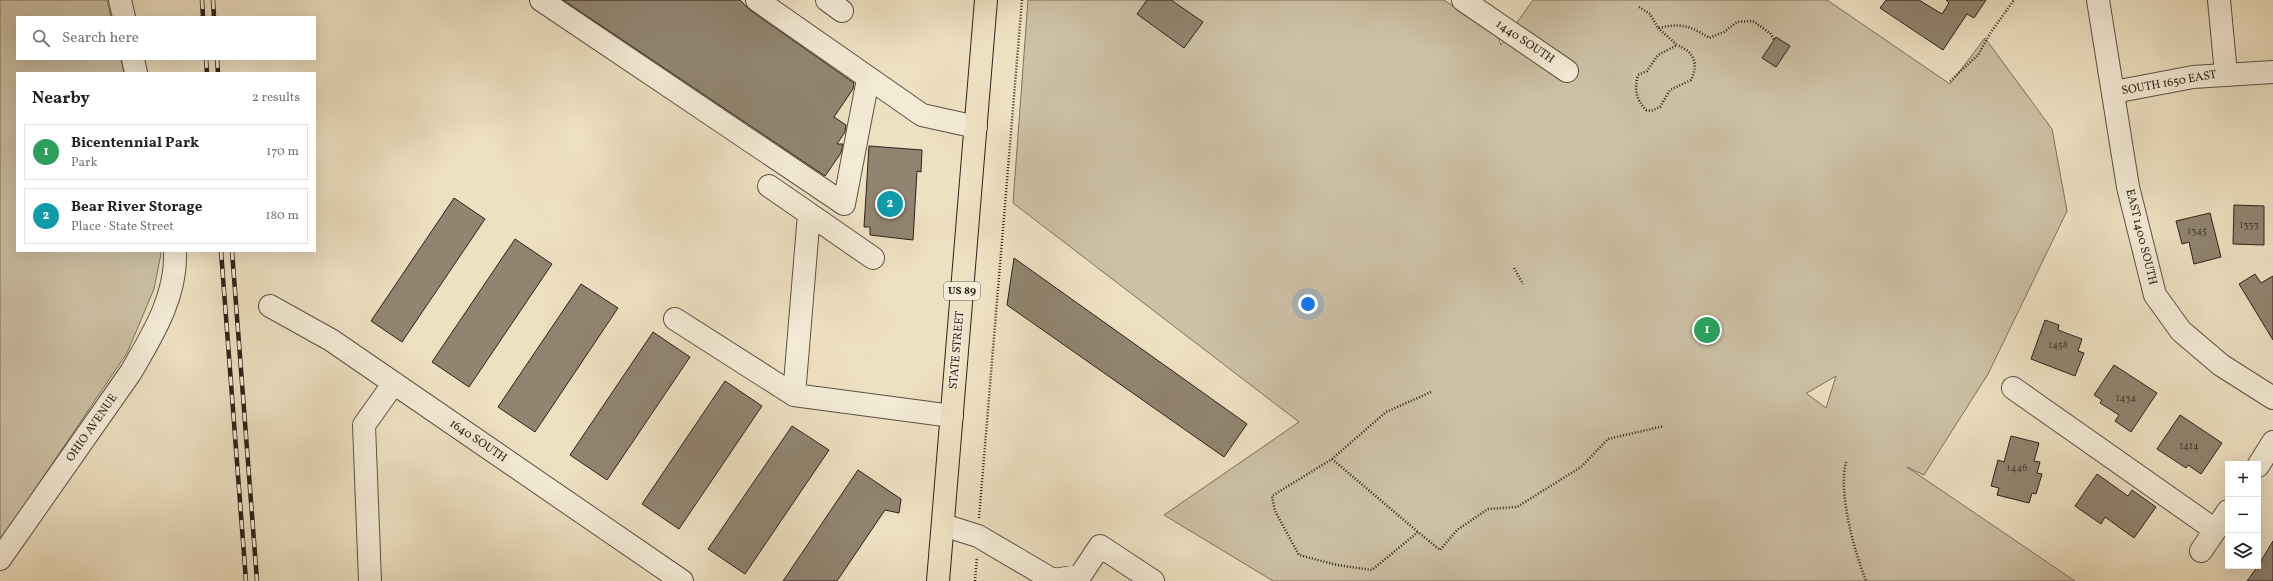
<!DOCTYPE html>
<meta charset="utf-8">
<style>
:root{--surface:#fff;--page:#f2f2f2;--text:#222;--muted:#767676;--line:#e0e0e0;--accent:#8f2418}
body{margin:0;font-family:Vollkorn,serif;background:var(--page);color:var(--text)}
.controls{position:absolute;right:12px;bottom:12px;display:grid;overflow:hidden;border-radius:0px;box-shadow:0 4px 16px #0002}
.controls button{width:36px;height:36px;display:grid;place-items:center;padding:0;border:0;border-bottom:1px solid var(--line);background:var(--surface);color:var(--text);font:20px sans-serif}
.you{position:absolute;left:1308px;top:304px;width:14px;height:14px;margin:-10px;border:3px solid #fff;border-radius:50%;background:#1a73e8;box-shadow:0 0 0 6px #1a73e833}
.badge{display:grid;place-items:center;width:26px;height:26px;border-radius:50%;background:var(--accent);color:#fff;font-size:13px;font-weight:700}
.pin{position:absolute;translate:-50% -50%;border:2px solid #fff;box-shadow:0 1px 4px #0006}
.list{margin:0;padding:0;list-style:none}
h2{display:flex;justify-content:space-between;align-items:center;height:52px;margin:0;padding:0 16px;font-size:17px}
h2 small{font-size:13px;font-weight:400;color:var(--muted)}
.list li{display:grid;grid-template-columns:26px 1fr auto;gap:12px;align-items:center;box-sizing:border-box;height:56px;margin:0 8px 8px;padding:0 8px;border:1px solid var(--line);border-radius:0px}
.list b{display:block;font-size:15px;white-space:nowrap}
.list p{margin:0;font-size:13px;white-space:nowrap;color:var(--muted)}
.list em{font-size:13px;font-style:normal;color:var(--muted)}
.icon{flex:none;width:22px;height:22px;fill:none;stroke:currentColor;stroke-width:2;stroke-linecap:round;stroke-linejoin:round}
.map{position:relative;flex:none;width:2273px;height:581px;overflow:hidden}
.search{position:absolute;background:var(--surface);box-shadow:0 4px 16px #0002;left:16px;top:16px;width:300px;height:44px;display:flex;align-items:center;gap:10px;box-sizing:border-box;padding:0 14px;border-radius:0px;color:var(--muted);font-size:15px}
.panel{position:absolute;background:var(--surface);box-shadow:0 4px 16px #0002;left:16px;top:72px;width:300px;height:180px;border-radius:0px}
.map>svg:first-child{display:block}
.green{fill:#cdc1a5;stroke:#7c7260;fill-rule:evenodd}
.building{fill:#918571;stroke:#2c221a}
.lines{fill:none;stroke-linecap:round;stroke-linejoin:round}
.minor-casing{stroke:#5c5244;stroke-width:24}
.major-casing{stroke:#2c221a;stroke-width:24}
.path{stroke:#2c221a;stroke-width:2.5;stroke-dasharray:1 2;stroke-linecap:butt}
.minor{stroke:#f4ecd7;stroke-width:22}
.major{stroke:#eee1c2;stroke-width:22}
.rail-casing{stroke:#2c221a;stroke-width:4.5}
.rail{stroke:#f4ecd7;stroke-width:3;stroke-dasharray:9;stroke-linecap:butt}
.labels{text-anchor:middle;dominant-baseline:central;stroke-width:3;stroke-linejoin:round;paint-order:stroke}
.number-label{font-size:10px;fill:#453b30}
.shield{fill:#f4ecd7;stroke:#685f53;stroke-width:1}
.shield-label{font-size:11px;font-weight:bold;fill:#2c221a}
.street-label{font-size:12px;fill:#2c221a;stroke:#f4ecd7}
</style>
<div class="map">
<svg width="2273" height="581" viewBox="0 0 2273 581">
<rect width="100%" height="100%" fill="#eee1c2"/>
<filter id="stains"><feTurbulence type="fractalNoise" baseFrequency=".005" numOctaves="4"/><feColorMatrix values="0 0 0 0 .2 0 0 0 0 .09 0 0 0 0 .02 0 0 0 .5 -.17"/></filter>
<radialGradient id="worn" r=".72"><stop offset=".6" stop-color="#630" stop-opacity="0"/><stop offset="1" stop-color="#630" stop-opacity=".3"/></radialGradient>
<path class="green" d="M0 0H107L111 17H17V59H121L124 73H17V251H160L161 254 154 289 127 353 0 541Z
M1028 0H1444L1498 37 1501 45 1533 0H1827L1950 84 1985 38 2052 129 2067 211 1988 374 1924 475 1907 467 2075 581H1273L1164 515 1299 422 1013 203ZM1836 376 1826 408 1806 393H1807Z"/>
<path class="building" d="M563 0H740L750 10 854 83 853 89 834 117 846 125 845 132 837 144H843L841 153 825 176Z
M1147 0H1171L1203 22 1184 48 1137 14Z
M1886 0H1919L1942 14 1949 3 1946 0H1986L1974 18 1967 14 1943 50 1880 8Z
M1776 37 1790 46 1776 67 1762 58Z
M869 146 922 150 921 172 917 171 913 240 870 235V227H864Z
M454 198 485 219 402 342 371 321Z
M2234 205 2264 206V245L2233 244Z
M2210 213 2221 257 2194 264 2189 242 2182 244 2176 221Z
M515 239 552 264 469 387 432 362Z
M1014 258 1247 424 1224 457 1007 305Z
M2255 274 2261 283 2273 276V340L2239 284Z
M581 284 618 308 535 432 498 407Z
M2045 320 2059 325 2058 330 2082 339 2078 351 2084 353 2075 376 2031 359Z
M653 332 690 357 607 480 570 455Z
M2114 365 2157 393 2131 432 2115 421 2119 415 2100 403 2102 400 2094 395Z
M725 381 762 406 679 529 642 504Z
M2180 415 2222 443 2201 474 2188 465 2186 468 2157 449Z
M792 426 829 450 745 574 708 549Z
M2011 436 2039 443 2034 461 2040 462 2037 473 2042 474 2036 494 2032 493 2029 503 1997 495 1999 488 1991 486 1998 460 2004 462Z
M858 470 901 499 899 513 885 510 837 581H783Z
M2097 474 2128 496 2132 490 2156 507 2134 538 2105 517 2101 524 2075 506Z
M2273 541V581H2247L2258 566Z"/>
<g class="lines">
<g class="minor-casing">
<path id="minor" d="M120 0 124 17
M541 0 844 204 868 79
M757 0 922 115 976 127
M827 0 842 11
M1463 0 1567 71
M2098 0 2128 187 2155 295 2181 331 2221 365 2273 398
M2219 0 2226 74
M133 59 136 73
M2114 92 2193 77 2273 72
M769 186 873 258
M270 306 331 340 682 581
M675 319 794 395 809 214
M2013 388 2215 530
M794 395 952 416
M2258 466 2273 442
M943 525 978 536 1053 580 1080 576 1100 546 1153 581
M2201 551 2228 511
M0 559 131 372C153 334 177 296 175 251
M370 581 364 425 394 383"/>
</g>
<g class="major-casing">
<path id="major" d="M938 581 986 0"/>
</g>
<path class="path" d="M1639 7 1650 14 1658 28C1680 23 1690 25 1709 38L1724 32 1737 22 1753 21 1771 34 1774 40
M1658 28 1677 45 1658 55 1647 71 1638 75C1634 90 1636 99 1646 110L1651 111 1660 107 1670 90 1691 80C1699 63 1694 52 1677 45
M1950 81 1978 55 1991 32 2014 0
M1514 268 1523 284
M1431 392 1386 412 1332 459 1272 496 1275 511 1299 555 1337 565 1372 570 1418 532 1440 550 1457 530 1488 509 1517 507 1581 467 1608 439 1664 426
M1332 459 1418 532
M1846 462C1838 493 1854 550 1866 581
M979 518 1022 0
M975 581 977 557"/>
<use href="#minor" class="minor"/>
<use href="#major" class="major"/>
<g class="rail-casing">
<path id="rail" d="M202 0 203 17
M213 0 214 17
M206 59 207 73
M217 59 218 73
M221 251 246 581
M232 251 257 581"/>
</g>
<use href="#rail" class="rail"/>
</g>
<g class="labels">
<g class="number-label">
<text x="2249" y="225">1333</text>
<text x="2197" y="231">1345</text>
<text x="2058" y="345">1458</text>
<text x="2126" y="398">1434</text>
<text x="2189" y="446">1414</text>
<text x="2017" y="468">1446</text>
</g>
<rect class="shield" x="944" y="282" width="36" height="18" rx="3"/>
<g class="shield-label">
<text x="962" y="291">US 89</text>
</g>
<g class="street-label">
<text transform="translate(1525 42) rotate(34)">1440 SOUTH</text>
<text transform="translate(2169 83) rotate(-10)">SOUTH 1650 EAST</text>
<text transform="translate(2141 237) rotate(76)">EAST 1400 SOUTH</text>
<text transform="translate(957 350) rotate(-85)">STATE STREET</text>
<text transform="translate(92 428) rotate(-55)">OHIO AVENUE</text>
<text transform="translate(478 441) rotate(34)">1640 SOUTH</text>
</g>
</g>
<rect width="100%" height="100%" filter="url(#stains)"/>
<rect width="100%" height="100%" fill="url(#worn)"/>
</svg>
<div class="controls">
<button>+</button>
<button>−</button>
<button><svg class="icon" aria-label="layers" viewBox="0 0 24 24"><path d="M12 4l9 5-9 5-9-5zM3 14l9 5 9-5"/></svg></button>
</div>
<div class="you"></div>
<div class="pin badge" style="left:1707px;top:330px;background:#2e9e5b">1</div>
<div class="pin badge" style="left:890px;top:204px;background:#0f9aa8">2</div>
<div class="search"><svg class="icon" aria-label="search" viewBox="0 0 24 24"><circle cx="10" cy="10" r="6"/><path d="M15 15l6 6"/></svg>Search here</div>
<section class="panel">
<h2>Nearby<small>2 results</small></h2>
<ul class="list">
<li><span class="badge" style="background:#2e9e5b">1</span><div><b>Bicentennial Park</b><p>Park</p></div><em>170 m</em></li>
<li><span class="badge" style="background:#0f9aa8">2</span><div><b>Bear River Storage</b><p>Place · State Street</p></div><em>180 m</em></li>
</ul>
</section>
</div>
